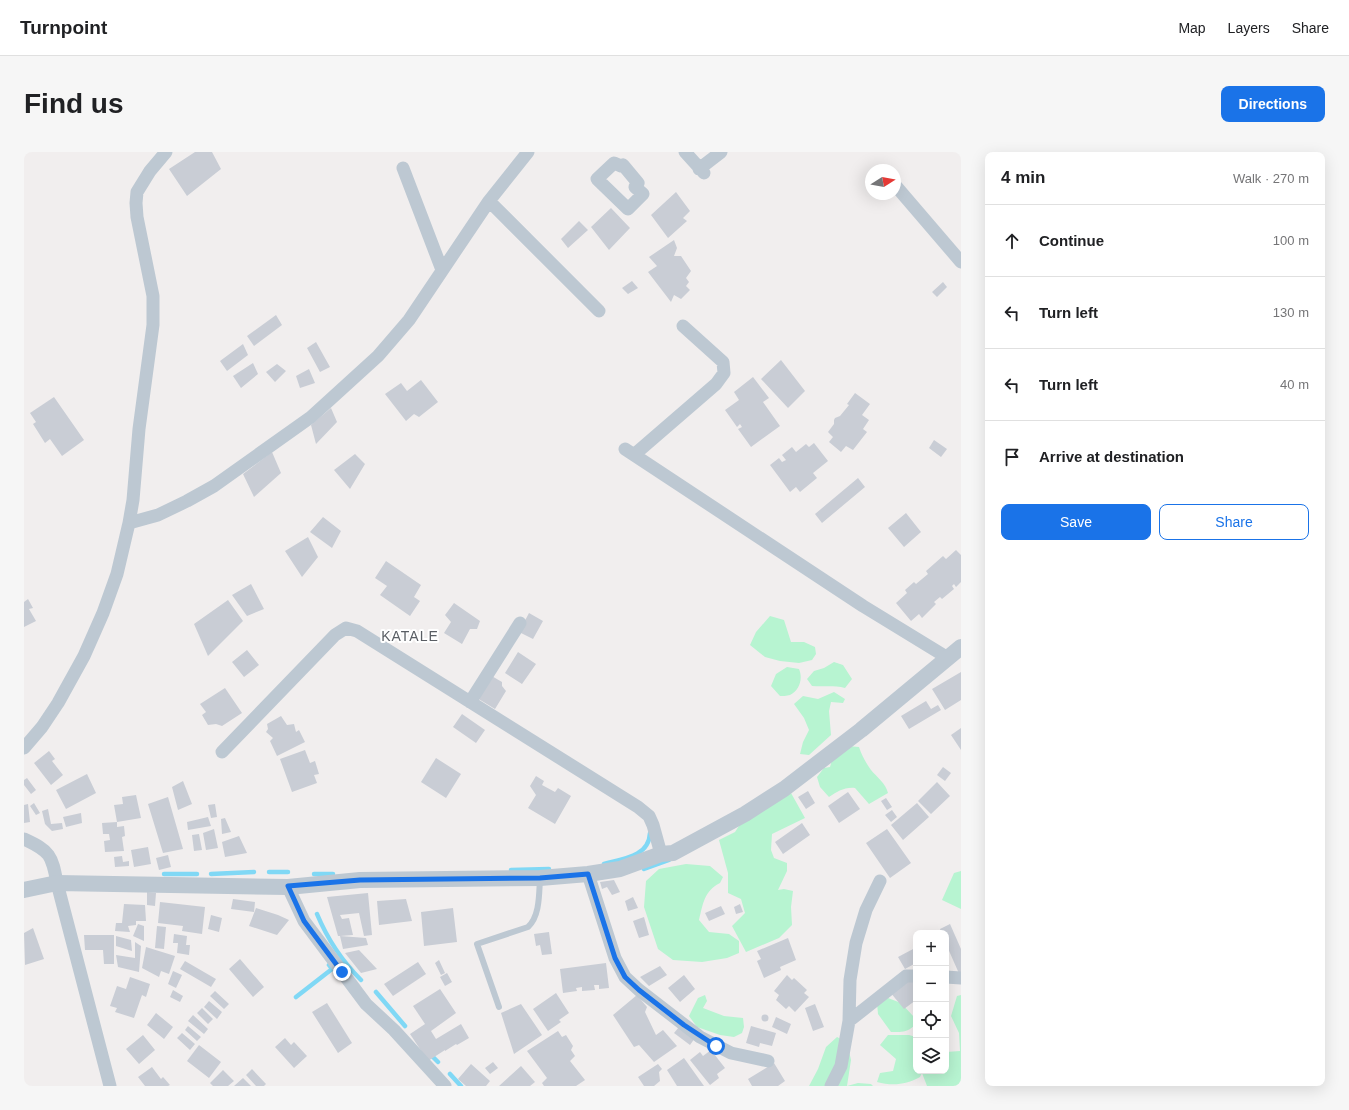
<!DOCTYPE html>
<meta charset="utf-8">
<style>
:root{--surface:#fff;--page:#f6f6f6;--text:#202124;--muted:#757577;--line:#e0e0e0;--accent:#1a73e8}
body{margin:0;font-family:Helvetica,sans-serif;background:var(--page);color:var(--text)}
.controls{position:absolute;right:12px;bottom:12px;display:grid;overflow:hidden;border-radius:8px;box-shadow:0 4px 16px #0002}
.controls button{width:36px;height:36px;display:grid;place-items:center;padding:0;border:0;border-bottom:1px solid var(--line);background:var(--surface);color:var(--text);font:20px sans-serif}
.compass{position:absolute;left:841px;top:12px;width:36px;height:36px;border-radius:50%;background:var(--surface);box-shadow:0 4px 16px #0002;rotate:79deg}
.stop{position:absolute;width:12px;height:12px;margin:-9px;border:3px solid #1a73e8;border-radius:50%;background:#fff}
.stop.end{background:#1a73e8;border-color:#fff;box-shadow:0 1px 4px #0008}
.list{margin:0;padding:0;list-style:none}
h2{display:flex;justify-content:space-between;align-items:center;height:52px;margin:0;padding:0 16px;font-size:17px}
h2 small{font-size:13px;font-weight:400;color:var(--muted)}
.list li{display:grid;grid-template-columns:26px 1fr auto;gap:12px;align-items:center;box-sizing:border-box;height:72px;padding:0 16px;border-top:1px solid var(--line)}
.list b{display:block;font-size:15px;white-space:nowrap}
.list em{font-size:13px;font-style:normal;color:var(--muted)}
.actions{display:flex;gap:8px;padding:12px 16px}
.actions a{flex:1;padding:9px 0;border:1px solid var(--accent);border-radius:8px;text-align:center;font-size:14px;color:var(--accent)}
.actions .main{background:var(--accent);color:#fff}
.icon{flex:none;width:22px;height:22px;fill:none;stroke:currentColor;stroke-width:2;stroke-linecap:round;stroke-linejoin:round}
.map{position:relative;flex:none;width:937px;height:934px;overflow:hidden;border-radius:8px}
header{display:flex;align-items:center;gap:24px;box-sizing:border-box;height:56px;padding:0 20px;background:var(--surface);border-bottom:1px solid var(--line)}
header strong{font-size:19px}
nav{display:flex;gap:22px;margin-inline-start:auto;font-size:14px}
.intro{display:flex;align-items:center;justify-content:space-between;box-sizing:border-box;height:96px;padding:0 24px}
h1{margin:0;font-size:28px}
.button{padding:10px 18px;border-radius:8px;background:var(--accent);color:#fff;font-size:14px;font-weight:700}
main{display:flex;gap:24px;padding:0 24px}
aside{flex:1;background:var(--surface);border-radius:8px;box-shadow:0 4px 16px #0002}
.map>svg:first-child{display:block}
.green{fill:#b7f4d1}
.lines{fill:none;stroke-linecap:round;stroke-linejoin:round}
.stream{stroke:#80d8f5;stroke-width:4.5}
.building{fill:#c9cdd5}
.service{stroke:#bdc8d2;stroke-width:6}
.minor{stroke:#bdc8d2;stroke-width:13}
.tertiary{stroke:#bdc8d2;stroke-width:16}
.route{stroke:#1a73e8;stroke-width:5}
.labels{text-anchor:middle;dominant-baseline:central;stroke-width:4;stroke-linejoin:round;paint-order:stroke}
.quarter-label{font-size:14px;letter-spacing:1px;fill:#5a5e64;stroke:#fff}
</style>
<header>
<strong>Turnpoint</strong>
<nav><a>Map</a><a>Layers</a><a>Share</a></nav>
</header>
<div class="intro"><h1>Find us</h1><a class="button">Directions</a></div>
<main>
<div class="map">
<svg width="937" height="934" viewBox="0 0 937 934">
<rect width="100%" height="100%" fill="#f1eeee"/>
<path class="green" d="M746 464 760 468 767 490H780L791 495 792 502 788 508 775 511 756 509 741 505 726 493 732 480Z
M810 510 819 513 828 527 821 536C810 533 799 535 788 534L783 527 790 519 800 516Z
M763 515 775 517C779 526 776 538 766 543 763 544 758 544 756 544L747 534 752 522Z
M810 540 821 547 819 551 807 550 805 559 807 583 785 603 776 602 779 590 785 578 780 566 770 552 779 544 794 547Z
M824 594 835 595C838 604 842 611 847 618 853 625 862 632 864 641L845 652 831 636C820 635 813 640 805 645L796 635 793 625 800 616 806 615 808 608Z
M767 641 781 666 748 682 747 698 750 706 763 711V719L754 738 760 737 769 739 767 755 768 773 755 786 722 800 708 774 721 761 717 747 704 741V721L695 688 711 680 722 663Z
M662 712 686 714 699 725 696 731C680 739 679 752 675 768L685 780 705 782 715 789V801L703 806 678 810 649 808 634 797 620 755 622 729 635 717Z
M937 719V757L918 748 930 721Z
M681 843 683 849 679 856 700 864 719 866 720 875 718 881 710 885 696 883 673 875 665 864 674 846Z
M937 843V934H903L898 921 896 925C882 933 868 934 853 930L856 921 869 919 872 907 856 893 864 883H885L892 885V919H922V900L936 899 935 881 927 864 933 844Z
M864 846 877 851 890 865V874C882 881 877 880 867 880L854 862 853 851Z
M813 885 823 890 827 908 823 934 834 931 847 932 849 934H785L794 917 802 895Z"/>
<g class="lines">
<path class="stream" d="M580 712C598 707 625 705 626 681
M620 717 645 708
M487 718 525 717
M245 720H264
M140 722H173
M187 722 230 720
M290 722H309
M293 762C303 786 318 809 337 828
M352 840 381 874
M272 845 308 817 305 813
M406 902 414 910
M426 922 437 934"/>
</g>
<path class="building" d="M171 0H188L197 17 163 44 145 17Z
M652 40 666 59 659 66 663 69 644 86 627 63Z
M587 56 606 76 585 98 567 75Z
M555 69 564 78 544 96 537 87Z
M650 88 653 96 650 104H657L667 119 662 126 665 130 662 134 666 138 657 147 650 143 647 150 624 120 633 114 625 105Z
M608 129 614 136 604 142 598 136Z
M919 130 923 135 913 145 908 140Z
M252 163 258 173 230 194 223 184Z
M292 190 306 215 296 220 283 196Z
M219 192 224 203 203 219 196 209Z
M757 208 781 239 764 256 737 227Z
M229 211 234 222 217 236 209 224Z
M253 212 262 219 251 230 242 220Z
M285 217 291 231 276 236 272 224Z
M729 225 745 246 739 250 756 274 727 295 714 277 718 275 716 272 713 275 701 258 715 248 710 240Z
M397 228 414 250 395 265 390 262 382 269 361 242 377 231 383 239Z
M831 241 846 252 838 263 845 268 839 277 843 280 829 298 822 294 817 300 805 290 809 285 804 280 810 272V268L811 266 816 264 825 253 823 252Z
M30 245 60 288 38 304 26 287 21 291 9 272 12 270 6 261Z
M307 256 313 270 292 292 287 273Z
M910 288 923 297 917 305 905 296Z
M790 291 804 309 789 321 793 326 776 340 772 335 766 340 746 313 755 306 758 310 762 308 758 303 768 295 772 300 782 292 785 295Z
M248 300 257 321 230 345 219 322Z
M331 302 341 312 326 337 310 318Z
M834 326 841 335 798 371 791 362Z
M882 361 897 380 880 395 864 376Z
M299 365 317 379 308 396 286 380Z
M284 385 294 405 278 425 261 399Z
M932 398 937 403V430L932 435 930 432 928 434 930 437 918 447 916 445 910 450 912 452 898 466 895 462 887 469 872 451 883 441 881 438 890 430 892 432 904 422 902 419 919 404 922 407Z
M362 409 397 433 390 445 396 449 386 464 356 443 363 434 351 426Z
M227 432 240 457 223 464 208 443Z
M4 447 9 456 5 457 12 469 0 475V450Z
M204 448 219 469 184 504 170 472Z
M430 451 456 469 453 477H446L438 492 420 481 427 470 421 463Z
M505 461 519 469 509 487 495 480Z
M223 498 235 513 220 525 208 510Z
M494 500 512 512 498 532 481 521Z
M937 520V548L921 558 908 537Z
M466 523 478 530V534L482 539 471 557 453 546Z
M201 536 218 561 198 574 192 572 184 573 178 563 182 560 176 552Z
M902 549 907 557 914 553 917 558 885 577 877 564Z
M438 562 461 578 452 591 429 575Z
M257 564 263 573 270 572 272 580 275 578 281 590 253 604 246 589 249 586 242 580 244 577 243 572Z
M937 576V598L927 583Z
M281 598 286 611 291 609 295 622 290 623 293 631 268 640 256 607Z
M25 599 31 607 28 609 39 623 27 633 10 611Z
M412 606 437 622 422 646 397 630Z
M919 615 927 621 921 629 913 623Z
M63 622 72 641 42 657 32 638Z
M512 624 520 629 518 633 531 640 534 636 547 644 531 672 504 656 512 643 506 634Z
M3 626 12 638 7 642 0 633V628Z
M159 629 168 652 154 658 148 635Z
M913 630 926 644 907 662 894 649Z
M784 639 791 651 782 657 774 645Z
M824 640 836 657 815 671 804 654Z
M112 643 117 666 93 670 90 653 99 652 98 645Z
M144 645 159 697 139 701 124 652Z
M862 646 868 655 863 658 857 649Z
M10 651 16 661 12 663 6 654Z
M893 651 905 665 879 688 867 673Z
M4 652 6 670 0 671V653Z
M191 652 193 665 187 666 184 653Z
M24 657 27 672 38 671 39 677 28 679 21 672 18 659Z
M868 658 873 665 867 670 861 663Z
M57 661 58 671 42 675 39 665Z
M184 665 187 674 164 678 163 670Z
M201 666 207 680 198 682 197 667Z
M93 670V675L100 674 101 684 98 685 100 699 81 700 80 689 86 688 85 682H79L78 671Z
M778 671 786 683 759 702 751 690Z
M190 677 194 696 182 698 179 681Z
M863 677 887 711 866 726 842 691Z
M175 682 178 698 170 699 168 683Z
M215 684 223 701 201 705 198 690Z
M124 695 127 712 110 715 107 698Z
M144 703 147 715 135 718 132 706Z
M98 704 99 710 105 709V714L91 715 90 705Z
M590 728 596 740 588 743 583 735 578 737 576 730Z
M123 740 132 741 131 754 123 753Z
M344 741 348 783 340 784 335 761 316 763 318 767 325 766 329 783 316 784 342 786 344 793 319 797 316 784H314L303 745Z
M609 745 614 756 604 759 601 749Z
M209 747 231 750 230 760 207 757Z
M382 747 388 769 355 773 353 749Z
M136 750 181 755 178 782 158 779 159 774 134 771Z
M100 752 121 753 122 769H112V773L104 774 106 780 91 779 92 771H98Z
M716 752 719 760 712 762 710 755Z
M697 754 701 762 685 769 681 761Z
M232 756 254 763 265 768 253 783 225 774Z
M429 756 433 790 400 794 397 760Z
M187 763 198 766 195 780 184 777Z
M620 765 625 783 615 786 609 769Z
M114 772 120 774V789L109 784Z
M926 772 937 797V826L922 792V781H917L916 777Z
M133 774 142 775 140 797 131 796Z
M9 776 20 807 1 813 0 781Z
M525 780 528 802 518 803 516 793 512 794 510 782Z
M150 782 163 784 162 793H166L165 803 153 801 154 791H149Z
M60 783H90V812H80L79 798H61Z
M92 784 107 788 108 799 92 794Z
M764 786 772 808 756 815 757 818 740 826 733 809 737 807 733 799Z
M111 790 117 794 115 820 94 815 92 803 111 806Z
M122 795 151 804 145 822 137 819 135 825 118 816Z
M891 796 892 798V811L881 817 874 805Z
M335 798 353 817 337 821 321 801Z
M216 807 240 835 229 845 205 817Z
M415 808 421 821 417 823 411 811Z
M161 809 192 827 187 835 156 817Z
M394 810 402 822 369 844 360 832Z
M582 811 585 836 575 837V833H570L571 838 558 839V835L552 836 553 839 539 841 536 817Z
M636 814 643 823 625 834 616 825Z
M149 819 158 823 152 836 144 832Z
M423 821 428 830 421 834 416 825Z
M660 823 671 837 656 850 644 836Z
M763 823 768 828 770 826 783 838 780 841 785 845 771 860 765 854 762 857 752 848 755 843 750 839Z
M885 824 892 833V848L880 857 866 840Z
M106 825 126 832 122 845 118 843 110 866 91 860 93 856 86 854 93 834 102 837Z
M416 837 432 861 407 879 412 887 437 872 445 886 433 893 432 892 421 899V898L404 909 386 882 401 872 389 854Z
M149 838 159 844 156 850 146 845Z
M191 839 205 852 200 857 186 844Z
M532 841 545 861 535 868 537 870 524 879 509 857Z
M613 843 623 855 621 860 632 883 639 878 653 894 630 910 615 893 610 895 589 863Z
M185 849 198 860 193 867 180 855Z
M303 851 328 891 314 901 288 860Z
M497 852 518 883 490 902 477 861Z
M791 852 800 875 789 879 781 856Z
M178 856 189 867 184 872 173 861Z
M132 861 149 875 140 887 123 873Z
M737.5 866a3.5 3.5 0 1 1 7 0a3.5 3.5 0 1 1-7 0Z
M169 863 184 877 180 882 164 869Z
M752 865 767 872 763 882 748 875Z
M164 874 177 885 173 889 161 878Z
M727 874 752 881 748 894 736 891 735 895 722 891Z
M655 875 671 886 666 893 650 881Z
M534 879 538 885 542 883 549 894 547 898 551 904 546 909 561 928 552 934H520L518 931 523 926 503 899Z
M158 881 171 892 166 898 153 886Z
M119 883 131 898 115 912 102 897Z
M261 886 267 893 270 890 283 904 270 916 251 895Z
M175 893 197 910 185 926 163 909Z
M687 898 701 916 693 922 695 926 686 933 666 908 676 900 679 904Z
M660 906 680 934H653L643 918Z
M469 910 474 916 466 922 461 916Z
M750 911 761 929 754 934H728L724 927Z
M447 912 466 929 462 934H442L434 927Z
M634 912 638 917 635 920 636 929 630 934H620L614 925Z
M497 914 511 930 506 934H475Z
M128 915 137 927 139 925 146 933 144 934H121L114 925Z
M228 917 242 932 240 934H232L222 923Z
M199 918 210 929 204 934H189L186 931Z
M219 926 227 934H210Z"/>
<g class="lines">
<path class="service" d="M475 855 453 792 504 775C516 764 515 742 516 726"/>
<path class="minor" d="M661 0 680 21
M590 11 597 14 599 13 614 31 611 35 619 42 604 57 573 27Z
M379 16 418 118
M675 17 697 0
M871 33 937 110
M465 49 575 159
M601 297 839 454 924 506
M611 302 692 232 700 221 699 210 659 174
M105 371 134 363 163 349 190 334 287 265 354 204 385 168 465 49 504 0
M446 550 496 471
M0 596 18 575 34 551 60 504 79 461 93 422 105 371 109 348 115 277 129 173V144L113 65 112 51 113 40 126 19 142 0
M198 600 311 483 322 476 333 479 614 655 625 664 629 673 637 702
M0 687C26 699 28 703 33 731L86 934
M564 722 591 806 601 825 615 838 676 885 707 901 744 909
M264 735 280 769 342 852 370 878 421 934
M922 825 937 826
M825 869 882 824H892
M807 934 817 914 825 869 826 828 832 791 842 758 856 729"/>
<path class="tertiary" d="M0 738 33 731 264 735 336 728 516 726 564 722 596 717 637 702 649 701 721 662 760 637 837 578 937 495"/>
</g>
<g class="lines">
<path class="route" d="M318 820 280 769 264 734 336 728 516 726 564 722 591 806 601 825 615 838 660 873 692 894"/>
</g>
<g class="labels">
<g class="quarter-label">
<text x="386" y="484">KATALE</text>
</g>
</g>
</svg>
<div class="controls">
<button>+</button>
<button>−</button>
<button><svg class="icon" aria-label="locate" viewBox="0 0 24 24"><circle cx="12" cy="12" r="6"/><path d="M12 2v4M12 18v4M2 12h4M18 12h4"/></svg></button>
<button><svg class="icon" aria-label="layers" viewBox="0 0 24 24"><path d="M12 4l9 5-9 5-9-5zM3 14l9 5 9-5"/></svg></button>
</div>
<svg class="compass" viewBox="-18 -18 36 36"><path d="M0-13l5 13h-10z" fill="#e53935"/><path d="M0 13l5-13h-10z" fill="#757577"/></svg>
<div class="stop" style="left:692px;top:894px"></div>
<div class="stop end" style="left:318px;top:820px"></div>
</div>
<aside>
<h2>4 min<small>Walk · 270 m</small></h2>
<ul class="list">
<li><svg class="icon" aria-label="ahead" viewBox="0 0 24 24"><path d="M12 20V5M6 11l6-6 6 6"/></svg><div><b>Continue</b></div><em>100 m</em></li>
<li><svg class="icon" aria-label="left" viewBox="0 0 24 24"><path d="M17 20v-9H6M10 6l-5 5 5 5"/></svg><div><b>Turn left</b></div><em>130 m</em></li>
<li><svg class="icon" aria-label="left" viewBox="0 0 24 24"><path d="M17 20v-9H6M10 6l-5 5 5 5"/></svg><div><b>Turn left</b></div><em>40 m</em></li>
<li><svg class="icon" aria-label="arrive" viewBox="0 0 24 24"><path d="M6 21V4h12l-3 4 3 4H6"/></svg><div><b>Arrive at destination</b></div></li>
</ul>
<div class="actions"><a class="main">Save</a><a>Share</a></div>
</aside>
</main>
